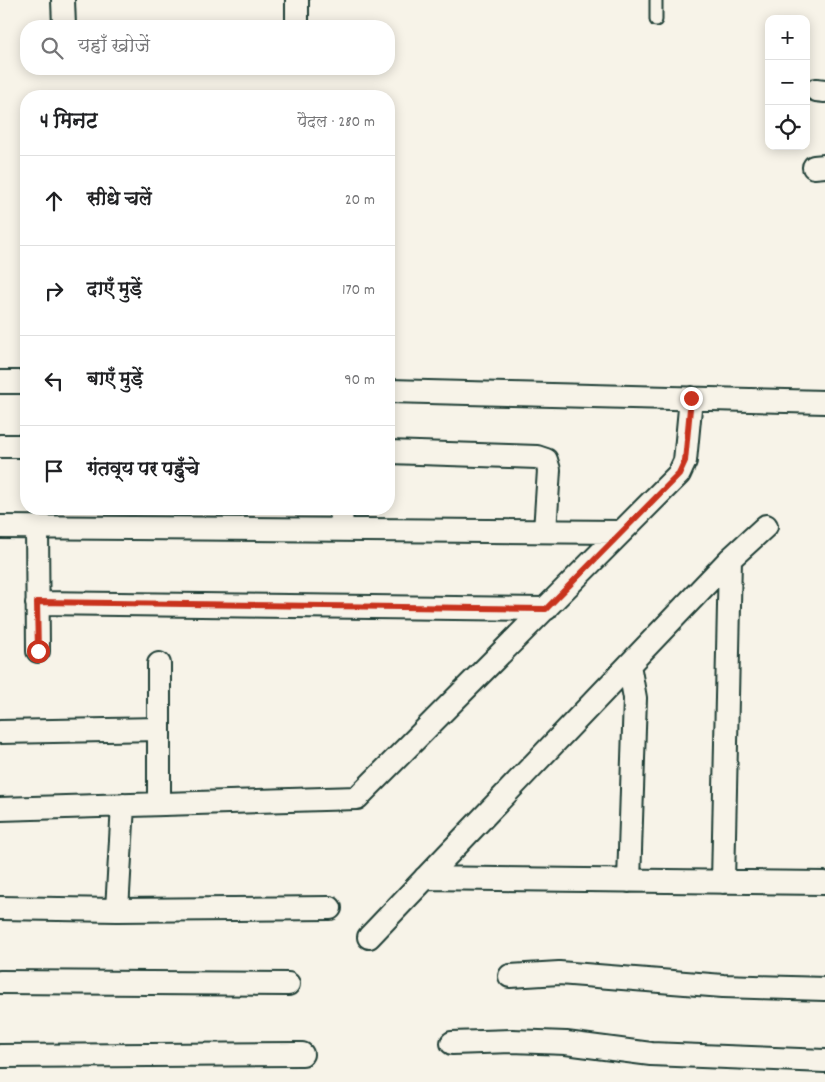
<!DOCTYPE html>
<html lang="hi">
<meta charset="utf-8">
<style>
:root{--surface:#fff;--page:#f6f6f6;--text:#202124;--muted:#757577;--line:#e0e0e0}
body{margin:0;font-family:Dekko,"Playpen Sans Deva",sans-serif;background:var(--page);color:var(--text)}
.controls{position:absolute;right:15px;top:15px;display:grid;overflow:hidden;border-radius:10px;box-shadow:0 2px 12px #0003}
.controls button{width:45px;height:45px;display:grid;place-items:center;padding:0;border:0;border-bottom:1px solid var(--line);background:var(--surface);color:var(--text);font:25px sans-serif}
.stop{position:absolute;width:15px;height:15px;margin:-11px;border:4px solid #c8321e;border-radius:50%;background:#fff}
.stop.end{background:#c8321e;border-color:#fff;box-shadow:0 1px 5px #0008}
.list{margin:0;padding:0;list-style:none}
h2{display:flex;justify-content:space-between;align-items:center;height:65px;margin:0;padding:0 20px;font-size:21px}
h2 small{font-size:16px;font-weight:400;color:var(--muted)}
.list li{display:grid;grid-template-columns:32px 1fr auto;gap:15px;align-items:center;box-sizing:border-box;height:90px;padding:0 20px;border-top:1px solid var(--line)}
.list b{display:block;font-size:19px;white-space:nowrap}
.list em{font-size:16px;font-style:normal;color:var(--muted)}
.icon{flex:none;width:28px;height:28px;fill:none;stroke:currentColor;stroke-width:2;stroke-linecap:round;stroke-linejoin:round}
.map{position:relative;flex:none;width:825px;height:1082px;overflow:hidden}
.search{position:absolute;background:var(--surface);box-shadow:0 2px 12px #0003;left:20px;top:20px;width:375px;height:55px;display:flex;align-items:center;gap:12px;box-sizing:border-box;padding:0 18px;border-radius:20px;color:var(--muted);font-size:19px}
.panel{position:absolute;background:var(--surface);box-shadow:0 2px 12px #0003;left:20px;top:90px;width:375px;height:425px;border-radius:20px}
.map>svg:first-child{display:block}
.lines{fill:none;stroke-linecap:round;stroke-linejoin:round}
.lane-casing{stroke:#1f3d34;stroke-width:15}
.street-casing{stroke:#1f3d34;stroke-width:26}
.lane{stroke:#f7f3e8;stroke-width:11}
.street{stroke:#f7f3e8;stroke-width:22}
.route{stroke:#c8321e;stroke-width:6}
</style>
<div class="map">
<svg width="825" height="1082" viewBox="0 0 825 1082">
<rect width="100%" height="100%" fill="#f7f3e8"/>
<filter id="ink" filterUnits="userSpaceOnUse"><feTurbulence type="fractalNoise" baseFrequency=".02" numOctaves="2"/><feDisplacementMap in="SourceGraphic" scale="10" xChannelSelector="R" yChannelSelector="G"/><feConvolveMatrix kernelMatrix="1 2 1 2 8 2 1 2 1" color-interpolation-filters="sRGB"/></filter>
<g filter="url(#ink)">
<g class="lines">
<g class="lane-casing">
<path id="lane" d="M656 0V20"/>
</g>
<g class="street-casing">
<path id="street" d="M63 0 64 26
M297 0V26
M816 90 825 91
M814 167 825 166
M0 382H26
M389 391 825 402
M0 446H26
M389 452 537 457 546 460 549 470 545 531
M341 509 342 530
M0 527 621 532
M37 528 38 651
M37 603 546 609
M629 665 635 698 629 881
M0 732 159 729
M159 804V664
M0 809 357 798 679 474 685 461 691 398
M425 878 825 883
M723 882 730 559
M0 908 117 910 330 908
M117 910 123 805
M369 937 730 559 766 526
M510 976 559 973 723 986 825 989
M0 982 288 984
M452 1043 512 1041 566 1043 651 1054 825 1061
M0 1056 302 1054"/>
</g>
<use href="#lane" class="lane"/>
<use href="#street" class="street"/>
</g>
</g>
<g class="lines" filter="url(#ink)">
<path class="route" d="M38 651 37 602 546 609 679 474 685 461 691 398"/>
</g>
</svg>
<div class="controls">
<button>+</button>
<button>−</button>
<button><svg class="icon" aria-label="locate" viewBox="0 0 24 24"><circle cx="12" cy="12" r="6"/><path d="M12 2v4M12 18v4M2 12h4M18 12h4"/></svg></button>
</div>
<div class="stop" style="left:38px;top:651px"></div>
<div class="stop end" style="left:691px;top:398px"></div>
<div class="search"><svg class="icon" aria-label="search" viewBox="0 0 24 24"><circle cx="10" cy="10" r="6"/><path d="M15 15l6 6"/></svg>यहाँ खोजें</div>
<section class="panel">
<h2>4 मिनट<small>पैदल · 280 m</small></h2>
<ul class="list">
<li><svg class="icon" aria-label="ahead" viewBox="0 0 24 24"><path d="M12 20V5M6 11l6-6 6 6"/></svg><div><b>सीधे चलें</b></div><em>20 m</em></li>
<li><svg class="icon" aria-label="right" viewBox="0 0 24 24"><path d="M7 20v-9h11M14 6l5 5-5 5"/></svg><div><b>दाएँ मुड़ें</b></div><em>170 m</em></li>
<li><svg class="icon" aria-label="left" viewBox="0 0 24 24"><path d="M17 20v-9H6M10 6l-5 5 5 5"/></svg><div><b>बाएँ मुड़ें</b></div><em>90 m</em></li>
<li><svg class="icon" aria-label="arrive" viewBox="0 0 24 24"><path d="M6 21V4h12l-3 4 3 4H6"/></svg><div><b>गंतव्य पर पहुँचे</b></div></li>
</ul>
</section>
</div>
